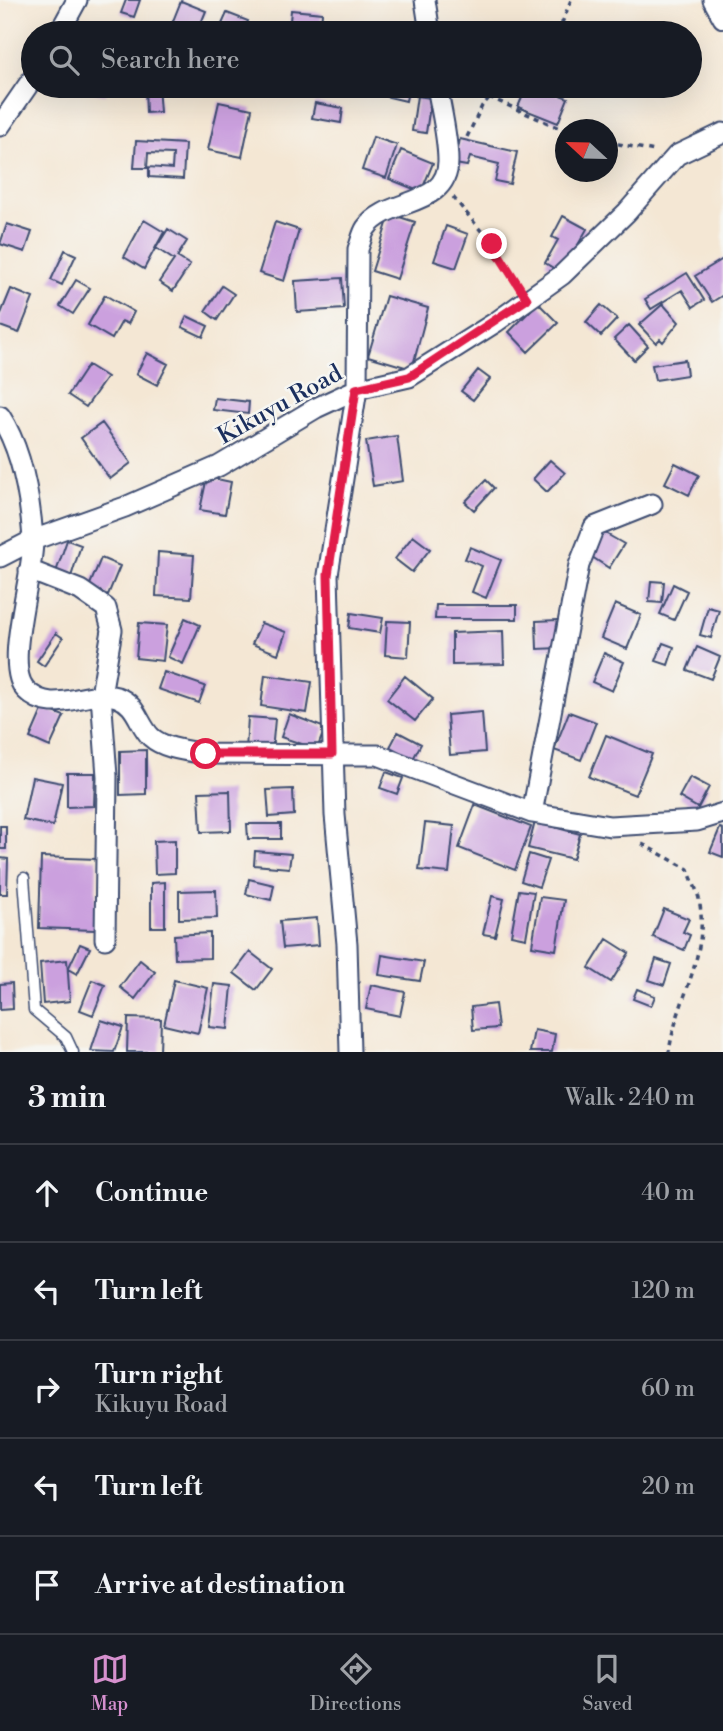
<!DOCTYPE html>
<meta charset="utf-8">
<style>
:root{--surface:#171b24;--page:#20242c;--text:#f1f3f6;--muted:#9ea1a6;--line:#363941;--accent:#d690ce}
body{margin:0;font-family:"Libre Bodoni",serif;background:var(--page);color:var(--text)}
.compass{position:absolute;left:555px;top:119px;width:63px;height:63px;border-radius:50%;background:var(--surface);box-shadow:0 7px 28px #0002;rotate:292deg}
.stop{position:absolute;width:21px;height:21px;margin:-16px;border:5px solid #e11d48;border-radius:50%;background:#fff}
.stop.end{background:#e11d48;border-color:#fff;box-shadow:0 2px 7px #0008}
.list{margin:0;padding:0;list-style:none}
h2{display:flex;justify-content:space-between;align-items:center;height:91px;margin:0;padding:0 28px;font-size:30px}
h2 small{font-size:23px;font-weight:400;color:var(--muted)}
.list li{display:grid;grid-template-columns:46px 1fr auto;gap:21px;align-items:center;box-sizing:border-box;height:98px;padding:0 28px;border-top:2px solid var(--line)}
.list b{display:block;font-size:26px;white-space:nowrap}
.list p{margin:0;font-size:23px;white-space:nowrap;color:var(--muted)}
.list em{font-size:23px;font-style:normal;color:var(--muted)}
.icon{flex:none;width:38px;height:38px;fill:none;stroke:currentColor;stroke-width:2;stroke-linecap:round;stroke-linejoin:round}
.map{position:relative;flex:none;width:723px;height:1052px;overflow:hidden}
.search{position:absolute;background:var(--surface);box-shadow:0 7px 28px #0002;left:21px;right:21px;top:21px;height:77px;display:flex;align-items:center;gap:18px;box-sizing:border-box;padding:0 24px;border-radius:38px;color:var(--muted);font-size:26px}
.sheet{height:581px;background:var(--surface)}
nav{display:flex;justify-content:space-around;align-items:center;box-sizing:border-box;height:98px;border-top:2px solid var(--line);background:var(--surface);font-size:19px;color:var(--muted)}
nav a{display:grid;justify-items:center;gap:4px}
nav .on{color:var(--accent)}
.map>svg:first-child{display:block}
.building{fill:#cba0de}
.lines{fill:none;stroke-linecap:round;stroke-linejoin:round}
.service-casing{stroke:#3c4b70;stroke-width:13}
.minor-casing{stroke:#3c4b70;stroke-width:23}
.path{stroke:#3c4b70;stroke-width:3.5;stroke-dasharray:5 5;stroke-linecap:butt}
.service{stroke:#fff;stroke-width:10}
.minor{stroke:#fff;stroke-width:19}
.route{stroke:#e11d48;stroke-width:9}
.labels{text-anchor:middle;dominant-baseline:central;stroke-width:5;stroke-linejoin:round;paint-order:stroke}
.street-label{font-size:24px;fill:#1b2f5e;stroke:#f6f6f2}
</style>
<div class="map">
<svg width="723" height="1052" viewBox="0 0 723 1052">
<rect width="100%" height="100%" fill="#f6f6f2"/>
<filter id="ink" filterUnits="userSpaceOnUse"><feTurbulence type="fractalNoise" baseFrequency=".0143" numOctaves="2"/><feDisplacementMap in="SourceGraphic" scale="14" xChannelSelector="R" yChannelSelector="G"/><feConvolveMatrix kernelMatrix="1 2 1 2 8 2 1 2 1" color-interpolation-filters="sRGB"/></filter>
<filter id="wash" filterUnits="userSpaceOnUse"><feTurbulence type="fractalNoise" baseFrequency=".00686" numOctaves="4" result="noise"/><feDisplacementMap in="SourceGraphic" scale="28" xChannelSelector="R" yChannelSelector="G"/><feGaussianBlur stdDeviation="1.57" result="paint"/><feColorMatrix in="noise" values="0 0 0 0 0 0 0 0 0 0 0 0 0 0 0 0 0 1.4 0 .05"/><feComposite in="paint" operator="in"/></filter>
<g filter="url(#wash)">
<rect width="100%" height="100%" fill="#f4e7d4"/>
<g id="blocks">
<path class="building" d="M126 0H140L134 17 121 13Z
M181 1 206 11 197 33 169 31Z
M291 10 322 13 320 33H289Z
M227 13 248 21 243 33H218Z
M83 86H107L105 95 82 89Z
M145 86H158L160 112 146 113Z
M374 86H409L406 101 372 93Z
M527 86H537L568 98 558 123 518 107Z
M417 96 431 98 426 133 412 131Z
M219 102 252 109 242 157 208 150Z
M315 103 343 108 341 123 312 118Z
M373 137 397 145 386 178 362 170Z
M460 139 517 152 510 184 495 181 499 164 470 157 467 166 455 164Z
M136 141 185 144 183 179 149 177V167L172 169 173 154 148 153 147 168H134Z
M401 150 433 163 421 192 389 179Z
M390 214 415 222 397 279 372 271Z
M563 216 587 229 562 273 545 263 558 240 552 237Z
M144 220 164 232 144 269 124 257Z
M275 222 299 230 284 281 259 273Z
M7 224 32 232 25 252 0 244Z
M446 226 468 234 456 268 434 261Z
M168 229 187 241 177 257 190 265 173 291 159 282 174 260 156 248Z
M65 250 76 255 62 285 51 280Z
M723 259V295L712 302 695 276Z
M687 273 704 300 693 307 682 290 651 309 645 299Z
M342 278 344 309 297 312 295 281Z
M76 280 90 288 73 314 60 306Z
M222 286 234 294 217 320 205 311Z
M11 289 33 298 19 333 0 326V316Z
M105 295 134 312 128 324 122 321 112 339 88 325Z
M386 296 428 308 412 369 368 356Z
M538 303 558 323 528 352 509 332Z
M663 304 679 322 663 342 660 339 656 343 639 325Z
M601 305 617 319 601 336 586 322Z
M187 316 208 326 203 337 182 327Z
M629 325 648 346 634 360 614 339Z
M147 353 168 364 157 385 136 374Z
M685 360 687 375 655 380 652 365Z
M88 365 107 377 86 407 68 395Z
M478 370 490 379 473 400 461 391Z
M215 398 249 402 248 414 213 410Z
M102 423 131 463 110 479 81 438Z
M397 436 403 481 373 486 366 441Z
M550 460 565 473 547 492 533 479Z
M675 463 699 475 689 495 665 483Z
M207 477 231 482 225 514 200 510Z
M486 480 494 488 474 510 465 502Z
M603 532 624 544 609 568 589 555Z
M413 536 430 549 412 572 395 559Z
M67 540 81 545 70 580 55 575Z
M470 547 501 560 486 598 472 592 482 566 465 559Z
M158 552 194 555 191 598 156 596Z
M101 558 120 566 108 595 89 587Z
M651 581 664 582 662 603 649 602Z
M673 584 687 591 674 620 660 614Z
M615 604 641 615 627 649 601 638Z
M436 605H517V619H435Z
M708 607 719 610 711 638 700 635Z
M351 613 383 618 380 633 349 628Z
M185 618 200 625 183 664 168 657Z
M558 620 559 648 537 649 536 621Z
M387 621 410 622 408 657 385 655Z
M139 623 167 625 163 661 136 658Z
M261 623 286 632 278 654 252 644Z
M503 631 504 664 452 665V633Z
M56 633 63 638 44 666 37 661Z
M663 643 674 647 668 665 656 661Z
M697 647 720 657 711 679 687 670Z
M604 653 624 662 612 691 592 682Z
M164 672 205 686 199 703 158 689Z
M265 675 312 682 307 713 261 706Z
M405 676 433 699 415 721 387 699Z
M43 708 64 716 50 747 30 738Z
M482 712 485 752 450 755 447 715Z
M569 712 596 722 581 760 554 750Z
M289 714 325 728 317 749 281 737Z
M248 717 275 719 272 751 246 750Z
M398 732 421 744 413 759 390 747Z
M606 735 652 754 635 795 589 777Z
M146 750V794L120 795V751Z
M386 772 403 778 397 794 380 788Z
M67 773H95L94 806 67 807Z
M32 777 62 783 53 826 23 820Z
M690 777 709 787 698 808 679 797Z
M293 789 294 815 269 817 267 790Z
M230 791 231 831 201 832 199 792Z
M475 805 531 827 515 870 459 848Z
M535 822 580 834 573 859 528 848Z
M425 823 454 826 449 873 419 870Z
M247 824H281V839H248Z
M0 826H6V849H0Z
M720 828 723 829V857L710 852Z
M175 840V873L155 874 154 841Z
M255 851 291 854 289 868 254 865Z
M529 854 548 860 539 887 521 881Z
M41 857 97 859 95 930 39 928Z
M0 858 8 859 7 894H0Z
M249 879 274 885 271 900 246 894Z
M165 882V927H151V883Z
M216 890 217 918 179 919V891Z
M519 890 534 892 526 938 511 935Z
M492 896 504 899 495 936 483 934Z
M540 897 564 900 556 950 532 946Z
M664 909 689 919 683 932 690 935 684 950 653 937Z
M317 918 319 945 283 948 280 921Z
M210 933V958L175 959 174 935Z
M607 939 629 953 611 982 589 968Z
M80 944 90 948 77 974 68 969Z
M250 952 272 969 256 990 234 973Z
M382 955 424 962 420 981 379 975Z
M656 959 671 964 664 985 649 980Z
M67 960 70 1001 43 1004 40 963Z
M140 960 155 972 135 999 120 987Z
M92 980 105 985 93 1015 80 1010Z
M174 980 208 988 198 1033 164 1025Z
M12 983 13 1009 0 1010V984Z
M214 984 232 986 228 1029 209 1027Z
M371 985 405 992 400 1016 366 1009Z
M637 989 655 996 651 1006 633 999Z
M495 1004 498 1028 473 1030 471 1007Z
M128 1018 161 1019 160 1052H127Z
M101 1020 123 1027 114 1052 91 1051Z
M534 1030 555 1034 552 1052H530Z"/>
</g>
</g>
<g filter="url(#ink)">
<use href="#blocks" fill-opacity="0" stroke="#3c4b70" stroke-width="2"/>
<g class="lines">
<g class="service-casing">
<path id="service" d="M24 878 34 1010 66 1037 73 1052"/>
</g>
<g class="minor-casing">
<path id="minor" d="M425 0 430 33
M713 0 723 18
M59 33 77 0
M0 126 33 78
M0 416C22 450 30 498 33 538 35 572 2 666 26 690 53 718 87 687 117 697 137 704 138 724 151 737 164 749 189 751 206 754L378 755 532 813 610 826 697 821 723 813
M0 557 33 540 125 507 219 466 316 408 357 389 409 377 496 322 562 275 627 212 677 155 723 133
M29 570 80 590 106 608 112 630 101 695 107 776 105 939
M532 813 579 565 594 527 652 504
M350 1052 347 944 335 815 328 575 357 389 358 249C361 242 362 234 366 228 387 197 448 208 448 161 448 137 441 110 437 86"/>
</g>
<path class="path" d="M558 33 571 0
M489 97 566 131
M467 137 482 106 500 86
M608 142 655 151
M453 197 492 244 517 283
M642 844 688 869C692 881 699 893 700 905 708 958 676 1002 669 1052"/>
<use href="#service" class="service"/>
<use href="#minor" class="minor"/>
</g>
</g>
<g class="lines" filter="url(#ink)">
<path class="route" d="M206 754H332L328 575 356 389 409 377 527 299 492 244"/>
</g>
<g class="labels">
<g class="street-label">
<text transform="translate(280 405) rotate(-29)">Kikuyu Road</text>
</g>
</g>
</svg>
<svg class="compass" viewBox="-18 -18 36 36"><path d="M0-13l5 13h-10z" fill="#e53935"/><path d="M0 13l5-13h-10z" fill="#9ea1a6"/></svg>
<div class="stop" style="left:206px;top:754px"></div>
<div class="stop end" style="left:492px;top:244px"></div>
<div class="search"><svg class="icon" aria-label="search" viewBox="0 0 24 24"><circle cx="10" cy="10" r="6"/><path d="M15 15l6 6"/></svg>Search here</div>
</div>
<section class="sheet">
<h2>3 min<small>Walk · 240 m</small></h2>
<ul class="list">
<li><svg class="icon" aria-label="ahead" viewBox="0 0 24 24"><path d="M12 20V5M6 11l6-6 6 6"/></svg><div><b>Continue</b></div><em>40 m</em></li>
<li><svg class="icon" aria-label="left" viewBox="0 0 24 24"><path d="M17 20v-9H6M10 6l-5 5 5 5"/></svg><div><b>Turn left</b></div><em>120 m</em></li>
<li><svg class="icon" aria-label="right" viewBox="0 0 24 24"><path d="M7 20v-9h11M14 6l5 5-5 5"/></svg><div><b>Turn right</b><p>Kikuyu Road</p></div><em>60 m</em></li>
<li><svg class="icon" aria-label="left" viewBox="0 0 24 24"><path d="M17 20v-9H6M10 6l-5 5 5 5"/></svg><div><b>Turn left</b></div><em>20 m</em></li>
<li><svg class="icon" aria-label="arrive" viewBox="0 0 24 24"><path d="M6 21V4h12l-3 4 3 4H6"/></svg><div><b>Arrive at destination</b></div></li>
</ul>
</section>
<nav>
<a class="on"><svg class="icon" aria-label="map" viewBox="0 0 24 24"><path d="M3 6l6-2 6 2 6-2v14l-6 2-6-2-6 2zM9 4v14M15 6v14"/></svg>Map</a>
<a><svg class="icon" aria-label="directions" viewBox="0 0 24 24"><path d="M12 3l9 9-9 9-9-9zM9 14v-3h6M13 9l2 2-2 2"/></svg>Directions</a>
<a><svg class="icon" aria-label="saved" viewBox="0 0 24 24"><path d="M7 4h10v16l-5-4-5 4z"/></svg>Saved</a>
</nav>
